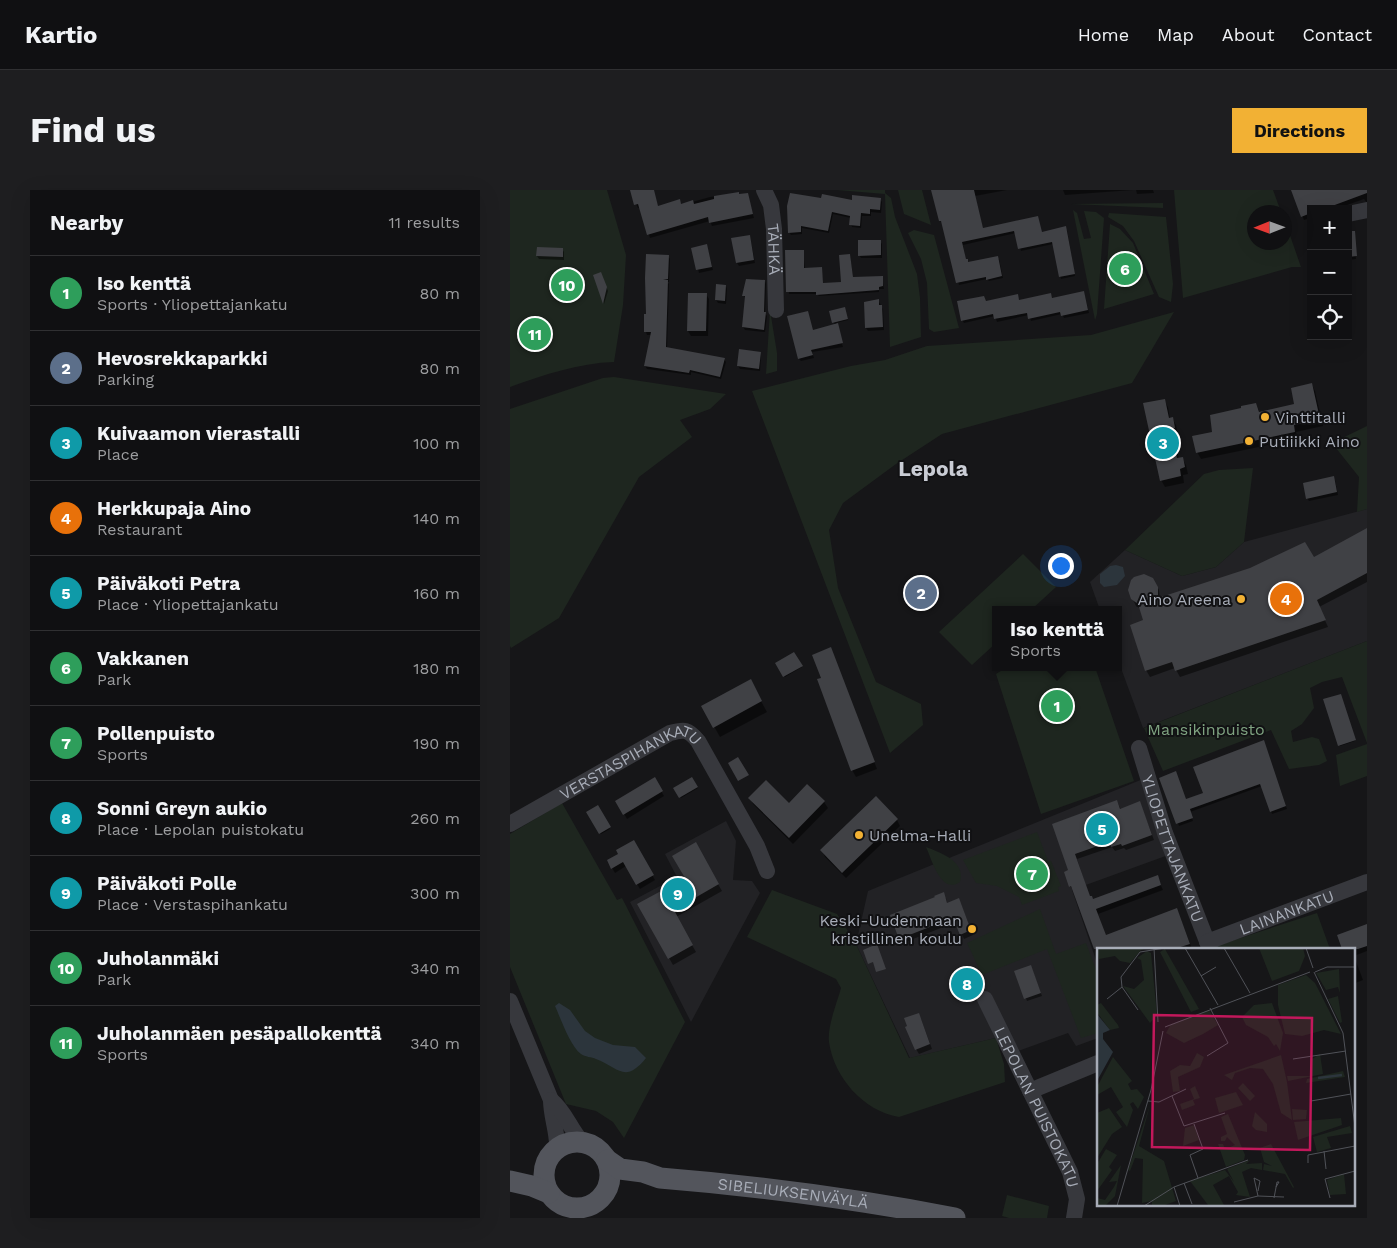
<!DOCTYPE html>
<meta charset="utf-8">
<style>
:root{--surface:#101012;--page:#1e1e20;--text:#f1f3f6;--muted:#9c9d9f;--line:#303032;--accent:#f2b134}
body{margin:0;font-family:"Work Sans",sans-serif;background:var(--page);color:var(--text)}
.controls{position:absolute;right:15px;top:15px;display:grid;overflow:hidden;border-radius:0px;box-shadow:0 5px 20px #0002}
.controls button{width:45px;height:45px;display:grid;place-items:center;padding:0;border:0;border-bottom:1px solid var(--line);background:var(--surface);color:var(--text);font:25px sans-serif}
.compass{position:absolute;left:737px;top:15px;width:45px;height:45px;border-radius:50%;background:var(--surface);box-shadow:0 5px 20px #0002;rotate:269deg}
.you{position:absolute;left:550px;top:375px;width:18px;height:18px;margin:-12px;border:4px solid #fff;border-radius:50%;background:#1a73e8;box-shadow:0 0 0 8px #1a73e833}
.badge{display:grid;place-items:center;width:32px;height:32px;border-radius:50%;background:var(--accent);color:#fff;font-size:16px;font-weight:700}
.pin{position:absolute;translate:-50% -50%;border:2px solid #fff;box-shadow:0 1px 5px #0006}
.popup{position:absolute;left:482px;top:416px;width:130px;height:65px;box-sizing:border-box;display:grid;place-content:center;border-radius:0px;background:var(--surface);filter:drop-shadow(0 1px 4px #0005);font-size:16px;white-space:nowrap;color:var(--muted)}
.popup b{font-size:19px;color:var(--text)}
.popup::after{content:'';position:absolute;left:50%;top:100%;margin-left:-10px;border:10px solid transparent;border-top-color:var(--surface)}
.list{margin:0;padding:0;list-style:none}
h2{display:flex;justify-content:space-between;align-items:center;height:65px;margin:0;padding:0 20px;font-size:21px}
h2 small{font-size:16px;font-weight:400;color:var(--muted)}
.list li{display:grid;grid-template-columns:32px 1fr auto;gap:15px;align-items:center;box-sizing:border-box;height:75px;padding:0 20px;border-top:1px solid var(--line)}
.list b{display:block;font-size:19px;white-space:nowrap}
.list p{margin:0;font-size:16px;white-space:nowrap;color:var(--muted)}
.list em{font-size:16px;font-style:normal;color:var(--muted)}
.icon{flex:none;width:28px;height:28px;fill:none;stroke:currentColor;stroke-width:2;stroke-linecap:round;stroke-linejoin:round}
.map{position:relative;flex:none;width:857px;height:1028px;overflow:hidden;border-radius:0px}
header{display:flex;align-items:center;gap:30px;box-sizing:border-box;height:70px;padding:0 25px;background:var(--surface);border-bottom:1px solid var(--line)}
header strong{font-size:24px}
nav{display:flex;gap:28px;margin-inline-start:auto;font-size:18px}
.intro{display:flex;align-items:center;justify-content:space-between;box-sizing:border-box;height:120px;padding:0 30px}
h1{margin:0;font-size:35px}
.button{padding:12px 22px;border-radius:0px;background:var(--accent);color:#111;font-size:18px;font-weight:700}
main{display:flex;gap:30px;padding:0 30px}
aside{flex:1;background:var(--surface);border-radius:0px;box-shadow:0 5px 20px #0002}
.map>svg:first-child{display:block}
.built{fill:#222225}
.green{fill:#1e261f}
.water{fill:#2c353c}
.shadow{fill:#0007}
.building{fill:#404145}
.lines{fill:none;stroke-linecap:round;stroke-linejoin:round}
.minor{stroke:#37383d;stroke-width:16}
.major{stroke:#53555c;stroke-width:21}
.poi-dot{fill:#f2b134;stroke:#111113;stroke-width:2}
.labels{text-anchor:middle;dominant-baseline:central;stroke-width:4;stroke-linejoin:round;paint-order:stroke}
.street-label{font-size:16px;fill:#a8adb8;stroke:#111113}
.poi-label{font-size:16px;fill:#a8adb8;stroke:#111113;text-anchor:start}
.park-label{font-size:16px;fill:#7fa381;stroke:#111113}
.district-label{font-size:21px;font-weight:bold;fill:#c9ccd4;stroke:#111113}
.inset-river{fill:none;stroke:#2c353c;stroke-width:2.5}
.inset-road{fill:none;stroke:#505258;stroke-width:1}
.view{fill:#c2185b;fill-opacity:0.15;stroke:#c2185b;stroke-width:2.5}
.inset-edge{fill:none;stroke:#a8adb8;stroke-width:2.5}
</style>
<header>
<strong>Kartio</strong>
<nav><a>Home</a><a>Map</a><a>About</a><a>Contact</a></nav>
</header>
<div class="intro"><h1>Find us</h1><a class="button">Directions</a></div>
<main>
<aside>
<h2>Nearby<small>11 results</small></h2>
<ul class="list">
<li><span class="badge" style="background:#2e9e5b">1</span><div><b>Iso kenttä</b><p>Sports · Yliopettajankatu</p></div><em>80 m</em></li>
<li><span class="badge" style="background:#5c6f8a">2</span><div><b>Hevosrekkaparkki</b><p>Parking</p></div><em>80 m</em></li>
<li><span class="badge" style="background:#0f9aa8">3</span><div><b>Kuivaamon vierastalli</b><p>Place</p></div><em>100 m</em></li>
<li><span class="badge" style="background:#e8710a">4</span><div><b>Herkkupaja Aino</b><p>Restaurant</p></div><em>140 m</em></li>
<li><span class="badge" style="background:#0f9aa8">5</span><div><b>Päiväkoti Petra</b><p>Place · Yliopettajankatu</p></div><em>160 m</em></li>
<li><span class="badge" style="background:#2e9e5b">6</span><div><b>Vakkanen</b><p>Park</p></div><em>180 m</em></li>
<li><span class="badge" style="background:#2e9e5b">7</span><div><b>Pollenpuisto</b><p>Sports</p></div><em>190 m</em></li>
<li><span class="badge" style="background:#0f9aa8">8</span><div><b>Sonni Greyn aukio</b><p>Place · Lepolan puistokatu</p></div><em>260 m</em></li>
<li><span class="badge" style="background:#0f9aa8">9</span><div><b>Päiväkoti Polle</b><p>Place · Verstaspihankatu</p></div><em>300 m</em></li>
<li><span class="badge" style="background:#2e9e5b">10</span><div><b>Juholanmäki</b><p>Park</p></div><em>340 m</em></li>
<li><span class="badge" style="background:#2e9e5b">11</span><div><b>Juholanmäen pesäpallokenttä</b><p>Sports</p></div><em>340 m</em></li>
</ul>
</aside>
<div class="map">
<svg width="857" height="1028" viewBox="0 0 857 1028">
<rect width="100%" height="100%" fill="#161618"/>
<path class="built" d="M857 319V451L633 538 608 470V420H590L580 392 615 360 672 386 706 377 734 352Z
M633 589 661 664 562 700 588 776V848L566 856 558 843 505 862 486 848 400 868 346 754 358 701Z
M216 631 226 651 223 690 242 691 250 703 181 832 120 712 167 687 155 664Z"/>
<path class="green" d="M0 0H97L116 65 113 115 104 172C69 173 33 185 0 197Z
M327 0H375V3L381 8 385 27 407 84 410 108 411 147 380 157 375 4Z
M388 0H412L421 35 394 24Z
M664 0H763L771 22H744V52H774L775 31 791 77H782L673 108Z
M653 13V18L561 14Z
M563 20 567 23 574 49 581 48 574 21 586 22 594 28 587 124 585 130Z
M599 23 656 27 663 94 661 112 649 107 624 51 613 36 598 27Z
M600 34 610 39 623 53 644 104 594 119Z
M404 40 424 45 449 138 424 142 419 139 417 93 411 69 398 43Z
M260 120 267 163V181L256 184Z
M664 122 622 193 432 244 386 274 333 313 319 340 328 398 366 492 411 514 413 535 380 563 242 201 341 176 375 170 417 156 581 145Z
M104 187 216 204 200 219 170 230 182 247 129 287 49 428 1 458 0 456V219L93 188Z
M857 236V319L847 322 849 287 822 253Z
M743 278 734 352 706 377 672 386 615 360 694 284 709 280Z
M513 364 546 397 521 420H486V453L462 475 429 442Z
M857 451V553L832 487 812 492 800 498 804 518 792 534 781 541 783 552 802 547 809 549 817 571 809 575 779 579 761 540 653 581 634 538Z
M497 477H585L624 591 531 624 486 484Z
M857 554V586L830 596 826 565Z
M52 613 107 710 112 708 175 832 114 948 103 932 86 921 56 914 0 777V644Z
M527 642 538 671H541L551 696 548 697 549 701 512 715 509 707 487 696 466 693 453 670Z
M416 657C431 663 456 671 450 692 431 705 422 670 416 657Z
M262 700 327 724 346 754 399 868 486 848 494 874 495 892 389 927C353 921 324 887 319 852 317 837 327 813 331 798L326 789 237 747Z
M530 719 546 764 576 753 588 785V843L571 848 537 759 472 785 457 753Z
M807 723 820 759H707L706 756Z
M497 1005 539 1016 537 1028H499L492 1026Z"/>
<path class="water" d="M606 375 613 377 615 386 607 395 594 397 590 393V384L600 376Z
M49 813 60 820 75 841 85 848 103 855 125 857 136 868C115 894 109 878 86 869 82 867 75 867 71 864 60 856 51 829 45 816Z"/>
<path class="shadow" d="M121 0H143L148 17 171 15 200 7 228 3 229 5 237 4 244 28 202 36 200 31 140 48 130 17 128 18 126 14Z
M422 0H497L465 6 473 39 532 43 557 40 565 86 551 89 543 54 511 61 506 43 453 55 456 71 459 73 489 69 493 88 479 91 477 89 449 95 433 33 430 31Z
M553 0H623L555 5Z
M626 0H643L644 3 627 4Z
M782 0H857V13L854 9 826 19H801V28L794 30Z
M370 9 372 12 371 23 361 22V26H352L351 38 342 37 341 34V28L323 24 319 43 292 38V44L281 45 279 42 312 10 343 11Z
M838 38 840 40 841 49 844 52 846 69 838 70Z
M240 46 245 73 229 76 227 73Z
M370 51 372 54V68H351L349 65Z
M197 56 203 80 189 83 183 59Z
M52 59 54 62V70L29 69 27 66Z
M277 61H293L295 79H311L313 94 332 93 340 65 343 88 372 87 374 99H369V102L309 106 307 104H279Z
M158 66 160 69 159 92H157L159 94 157 159 214 169 216 172 211 189 181 182V185L137 179 135 176 142 145H137L136 142 138 126Z
M84 86H92L98 101 94 114Z
M255 91 256 94 255 123 257 126 255 142 235 140 233 137 236 109 234 106Z
M207 95 216 96 217 99 216 114 208 113 206 110Z
M574 102 579 123 554 128 552 124 521 131 519 125 487 132 485 126 454 133 452 130 476 112 509 109V112L541 105 543 109Z
M196 104 199 109 198 146H181L178 141Z
M368 110 373 119 374 140 358 141 356 138 355 113Z
M335 119 338 130 326 133 333 157 302 162 304 168 291 171 289 169 303 141 325 135 321 122Z
M250 163 251 166 250 181 230 179 228 176Z
M802 195 805 201 813 236 786 242 788 249 691 269 687 262 704 243 733 219 746 214 750 223 786 215Z
M654 210 658 217 660 229 662 228 666 235 668 245 664 246 669 269 672 268 676 275 678 284 673 285 674 293 655 297 651 290Z
M825 290 828 305 799 311 797 308Z
M857 339V392L809 417 818 437 670 487 665 478 640 487 636 480 635 431 631 419 626 416 622 408 645 393 649 400 650 409 804 368Z
M321 459 367 579 346 587 342 580 313 489Z
M284 463 292 477 275 487 267 474Z
M240 491 257 522 210 547 193 517Z
M830 505 845 551 830 556 815 510Z
M755 554 777 619 762 624 752 596 680 622 683 631 669 636 668 633 676 610 694 603Z
M182 588 188 598 171 608 165 598Z
M144 589 154 606 117 629 107 611Z
M240 608 279 614 314 612 318 618 283 654 243 614Z
M607 611 611 620 630 613 644 650 616 660 614 658 605 661 602 657 567 669 580 708 583 711 647 687 653 700 588 724 596 746 667 719 682 759H632L631 754 618 759H588V768L564 701 560 696V681L543 634Z
M87 617 100 639 91 644 78 623Z
M387 630 390 636 336 688 315 667 312 660Z
M123 652 145 690 130 699 116 676 105 683 98 671 110 664Z
M185 654 212 701 166 727 186 762 163 775 129 715 176 688Z
M436 708 437 714H451L463 745 454 749 446 732 393 753 390 748Z
M857 735V761L844 766 853 790 843 794V759H828L833 758Z
M522 779 532 806 517 811 506 782Z
M411 829 422 859 409 864 406 859Z"/>
<path class="building" d="M120 0H144L148 16 170 9 171 14 183 10 184 14 204 9V6L229 2V4L238 3 243 24 199 33 198 27 137 45 128 14 124 15Z
M421 0H464L473 38 528 26 532 42 556 36 565 84 549 87 542 52 508 59 504 41 452 52 456 69H458V72L488 66 492 86 476 90V87L446 93 431 31H429Z
M781 0H857V3L814 19H801V23L791 27Z
M280 3 311 8 312 4 342 10V5L371 8 370 20 360 19V24L351 23 350 36 339 35 340 26 322 22 318 41 291 36V42L278 43 277 16Z
M838 41H845L847 66 838 67Z
M240 45 244 70 226 73 221 48Z
M348 50H371V65L348 66Z
M197 54 202 77 186 80 181 58Z
M27 57 53 58V67L26 66Z
M275 60H294V78L312 77 313 93 331 92 329 65 340 64 343 87 373 86V96L369 97V100L306 105V102H276Z
M136 64 159 65 158 89 153 90H158L156 157 215 168 210 187 180 180 179 183 134 176 141 142H134V124H136L135 88Z
M91 82 97 97 93 114 83 85Z
M236 89 255 90 254 122H256L254 140 232 137 235 106H232Z
M206 94 216 95 215 111 205 110Z
M574 101 578 120 551 126 550 122 518 129 517 123 484 129 483 124 451 131 447 111 474 106 476 111 508 104 509 110 541 103 542 108Z
M178 103H197L196 141H177Z
M369 109V115H372L373 137 355 138 354 112Z
M335 117 338 129 322 133 319 121Z
M298 121 303 140 328 133 333 153 301 160 303 165 288 169 277 126Z
M229 159 251 162 249 179 227 176Z
M802 193 810 229 784 235 785 242 686 263 682 246 702 242 700 225 731 218V216L746 213 749 222 784 214 781 198Z
M655 209 659 228 663 227 665 238 661 239 667 268 673 267 675 277 670 279 671 286 650 291 633 213Z
M824 286 827 302 796 309 793 293Z
M857 338V383L807 410 816 430 665 481 662 472 635 481 620 435 633 430 628 414 621 409 618 400 621 390 624 387 634 384 643 388 648 397V408L740 378 795 352 804 367Z
M321 457 365 572 341 581 307 489 311 488 302 465Z
M284 462 293 476 273 487 265 473Z
M241 489 252 511 203 538 191 516Z
M831 504 846 550 828 556 813 509Z
M754 550 776 616 760 622 750 594 680 619 683 628 666 634 649 588 666 581 676 609 693 603 683 577Z
M228 567 239 585 228 591 218 573Z
M145 587 153 601 113 625 105 611Z
M182 587 188 597 169 608 163 598Z
M256 590 279 613 297 594 315 611 279 648 238 608Z
M366 606 388 629 332 683 310 660Z
M607 610 610 619 630 611 642 645 612 656 611 654 601 657 599 652 565 664 580 706H582L583 709 648 685 651 695 586 719 596 745 667 718 680 754 664 759H584L561 696 559 697 554 682 558 680 542 634Z
M88 615 101 637 89 644 76 622Z
M124 650 144 685 126 695 113 672 101 679 97 670 108 664 106 660Z
M186 652 209 694 164 720 183 755 158 769 127 714 175 688 162 666Z
M434 702 437 713 449 708 461 740 450 745 443 728 389 749 380 725 425 707 424 706Z
M857 734V756L848 759H832L827 745Z
M367 754 376 779 366 782 363 772 358 774 353 760Z
M521 775 531 803 514 809 504 781Z
M409 823 420 854 405 860 395 837 397 836 394 828Z"/>
<g class="lines">
<g class="minor">
<path id="s1" d="M254 0 261 15 264 39 266 120"/>
<path d="M838 24 857 20"/>
<path id="s2" d="M629 558 655 643 700 759"/>
<path id="s3" d="M0 634 160 543C174 539 178 539 188 551L247 656 257 681"/>
<path id="s4" d="M697 752 857 692"/>
<path id="s5" d="M475 809 560 982 567 1009 564 1028"/>
<path d="M0 811 41 910C41 927 48 943 47 958"/>
<path d="M520 901 588 873"/>
<path d="M41 910C55 921 60 939 72 952"/>
</g>
<g class="major">
<circle cx="67" cy="985" r="33"/>
<path id="s6" d="M97 970 110 979 133 982 150 988C249 996 347 1009 445 1028"/>
<path d="M0 991 22 996 39 1003"/>
</g>
</g>
<g class="poi-dot">
<circle cx="755" cy="227" r="5"/>
<circle cx="739" cy="251" r="5"/>
<circle cx="731" cy="409" r="5"/>
<circle cx="349" cy="645" r="5"/>
<circle cx="462" cy="739" r="5"/>
</g>
<g class="labels">
<g class="street-label">
<text stroke="none"><textPath href="#s1" startOffset="61">TÄHKÄ</textPath></text>
<text stroke="none"><textPath href="#s3" startOffset="138">VERSTASPIHANKATU</textPath></text>
<text stroke="none"><textPath href="#s2" startOffset="106">YLIOPETTAJANKATU</textPath></text>
<text stroke="none"><textPath href="#s4" startOffset="85">LAINANKATU</textPath></text>
<text stroke="none"><textPath href="#s5" startOffset="120">LEPOLAN PUISTOKATU</textPath></text>
<text stroke="none"><textPath href="#s6" startOffset="191">SIBELIUKSENVÄYLÄ</textPath></text>
</g>
<g class="poi-label">
<text x="765" y="227">Vinttitalli</text>
<text x="749" y="251">Putiiikki Aino</text>
<text x="721" y="409" text-anchor="end">Aino Areena</text>
<text x="359" y="645">Unelma-Halli</text>
<text x="452" y="730" text-anchor="end">Keski-Uudenmaan<tspan x="452" dy="18">kristillinen koulu</tspan></text>
</g>
<g class="park-label">
<text x="696" y="539">Mansikinpuisto</text>
</g>
<g class="district-label">
<text x="423" y="278">Lepola</text>
</g>
</g>
<g transform="translate(587 758)">
<rect width="258" height="258" fill="#161618"/>
<path d="M0 0H50L44 2 33 15 23 13 18 8 2 11ZM162 0H206L208 8 202 23 175 33ZM68 1 102 61 94 64 63 4ZM50 3 54 5 60 67 53 75 26 38 37 41 47 32 44 12 40 10ZM242 21 243 45 241 39 229 42 219 25ZM209 27 218 35 244 86 227 82 205 88 188 86 181 57V37ZM241 48 245 74 243 75 231 51ZM4 55 21 77 22 80 13 82 1 66 0 57ZM175 55 186 85 183 103 179 96 177 98 171 89 149 77 145 69 157 57ZM112 62 121 77 106 86 87 95 69 85 74 76ZM100 105 107 109 103 119 81 129 83 143 76 144 73 123 83 117 93 118ZM223 106 226 126 191 133 190 128H213L215 111ZM184 107 190 134 195 172 184 165 176 136 166 121 153 120 138 125 135 132 127 127ZM16 109 35 133 31 136 34 142 40 141 47 149 41 161 36 154 33 156 36 162 30 179 19 164 26 159 14 139 0 147V139ZM246 123 248 129 209 135 210 131ZM146 135 158 148 153 153 141 140ZM98 138 103 150 96 152 98 157 85 162 83 156 97 151 93 141ZM139 144 146 157 122 165 118 150ZM53 157 42 198 67 213 79 253 68 257H55V253L45 255 46 211 38 210 33 223 31 222ZM12 160 25 179 15 186 0 210V165ZM195 161 210 162 209 171 196 172ZM158 164 170 176V184L159 182 155 178ZM131 166 148 207 147 212 129 219 121 196H126L128 201 138 197 130 189 128 193H124V189L130 186 124 169ZM244 170 245 177 201 192 197 174ZM97 177 102 192 86 198 88 180ZM253 178 255 185 230 189 234 200 220 204 216 189ZM174 196 197 239 196 240 188 226 166 222 167 216 175 218 167 214 163 200ZM9 201 20 207 12 219 15 222 0 243V216ZM153 212 149 216 165 215V222L154 220 145 224 153 249 139 247 141 244 132 228 116 237 127 257H111L93 233 128 222 137 234 130 221ZM24 217 18 248 9 257H0V250L8 252 17 239 20 233 12 234ZM247 226 249 246 233 247 230 232Z" fill="#1e261f"/>
<path d="M0 66 13 82 6 85V91L16 104 0 133Z" fill="#2c353c"/>
<path class="inset-river" d="M221 130 245 127"/>
<path class="inset-road" d="M57 0 61 74M88 0 121 57M127 0 153 45M209 0 216 20M217 24 246 85 258 179M218 24 230 19H258M104 28 119 19M10 51 25 39M41 62 25 39 24 29 43 4 68 0M68 79 213 24M110 108 131 95 113 60M196 111 249 103M75 148 87 178 128 165M51 153 62 154 89 141M214 153 254 146M97 176 106 201 93 207 101 230M227 203 229 221M211 215V207L258 198M87 235 95 256M161 243 163 233 157 230 161 248M177 250 180 234H182L179 239M233 250 228 231 258 223M137 254 161 248 187 249M20 258 54 142 66 83M47 258 77 239M83 258 77 239 151 212"/>
<path class="view" d="M57 67 215 70 213 202 55 199Z"/>
<rect width="258" height="258" class="inset-edge"/>
</g>
</svg>
<div class="controls">
<button>+</button>
<button>−</button>
<button><svg class="icon" aria-label="locate" viewBox="0 0 24 24"><circle cx="12" cy="12" r="6"/><path d="M12 2v4M12 18v4M2 12h4M18 12h4"/></svg></button>
</div>
<svg class="compass" viewBox="-18 -18 36 36"><path d="M0-13l5 13h-10z" fill="#e53935"/><path d="M0 13l5-13h-10z" fill="#9c9d9f"/></svg>
<div class="you"></div>
<div class="pin badge" style="left:547px;top:516px;background:#2e9e5b">1</div>
<div class="popup"><b>Iso kenttä</b>Sports</div>
<div class="pin badge" style="left:411px;top:403px;background:#5c6f8a">2</div>
<div class="pin badge" style="left:653px;top:253px;background:#0f9aa8">3</div>
<div class="pin badge" style="left:776px;top:409px;background:#e8710a">4</div>
<div class="pin badge" style="left:592px;top:639px;background:#0f9aa8">5</div>
<div class="pin badge" style="left:615px;top:79px;background:#2e9e5b">6</div>
<div class="pin badge" style="left:522px;top:684px;background:#2e9e5b">7</div>
<div class="pin badge" style="left:457px;top:794px;background:#0f9aa8">8</div>
<div class="pin badge" style="left:168px;top:704px;background:#0f9aa8">9</div>
<div class="pin badge" style="left:57px;top:95px;background:#2e9e5b">10</div>
<div class="pin badge" style="left:25px;top:144px;background:#2e9e5b">11</div>
</div>
</main>
